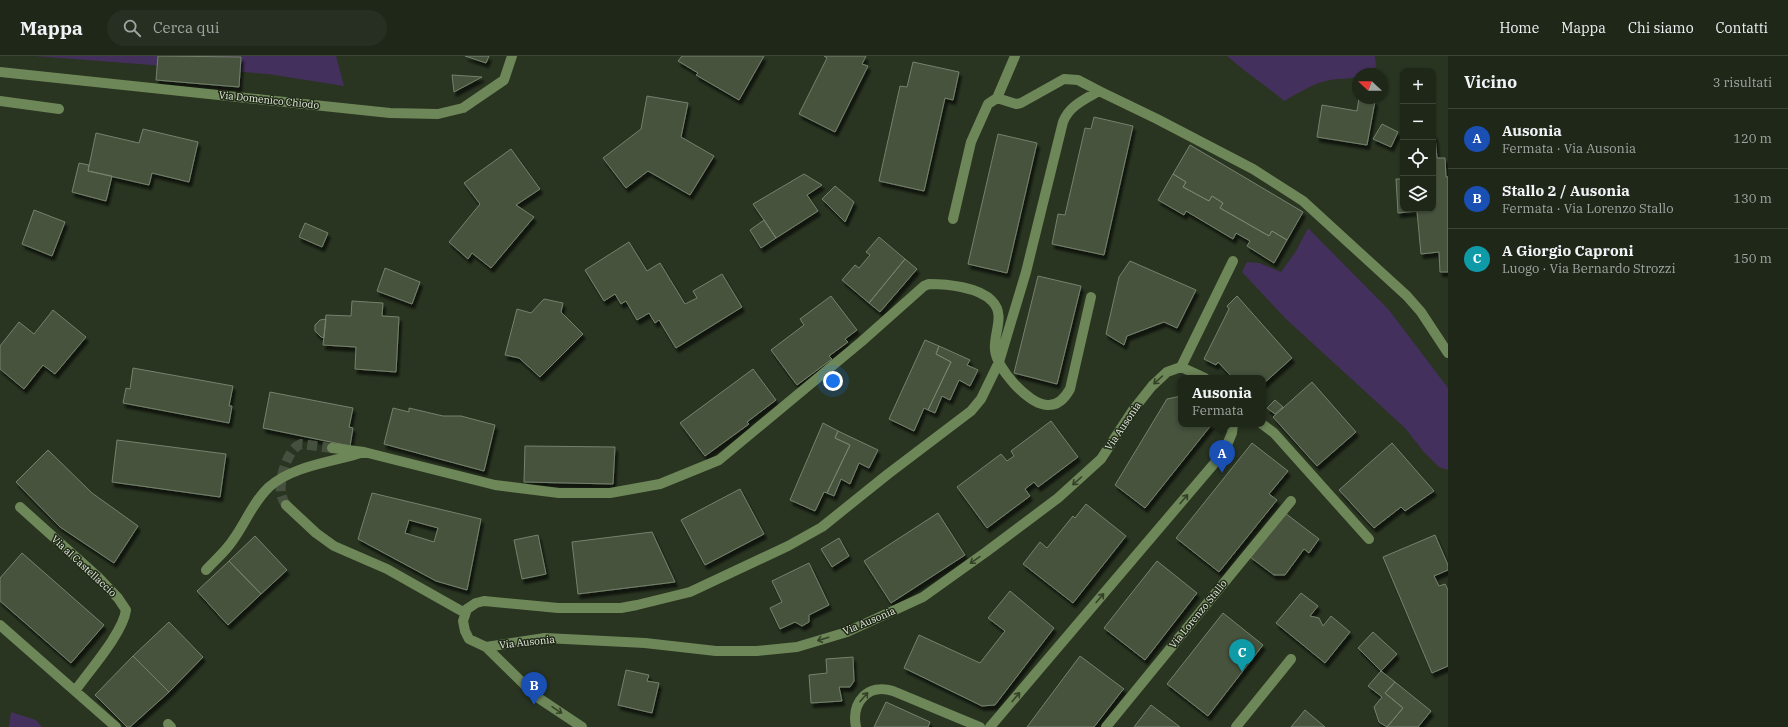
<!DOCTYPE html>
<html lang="it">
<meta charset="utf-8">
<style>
:root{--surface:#1f2719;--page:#272f22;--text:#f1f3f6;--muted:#a1a5a2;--line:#3c4438;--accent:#b45309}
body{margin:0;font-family:"IBM Plex Serif",serif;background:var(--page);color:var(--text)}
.controls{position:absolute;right:12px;top:12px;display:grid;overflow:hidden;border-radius:8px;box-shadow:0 1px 3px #0004}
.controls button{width:36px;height:36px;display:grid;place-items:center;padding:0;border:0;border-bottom:1px solid var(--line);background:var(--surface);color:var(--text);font:20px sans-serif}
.compass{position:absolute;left:1352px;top:12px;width:36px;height:36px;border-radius:50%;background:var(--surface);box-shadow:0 1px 3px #0004;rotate:292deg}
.you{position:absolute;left:833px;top:325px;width:14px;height:14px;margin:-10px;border:3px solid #fff;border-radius:50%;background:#1a73e8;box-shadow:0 0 0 6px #1a73e833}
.badge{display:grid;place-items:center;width:26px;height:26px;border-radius:50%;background:var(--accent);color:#fff;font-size:13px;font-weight:700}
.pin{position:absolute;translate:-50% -33px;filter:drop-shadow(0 1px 2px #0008)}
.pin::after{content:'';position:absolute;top:21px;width:14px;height:12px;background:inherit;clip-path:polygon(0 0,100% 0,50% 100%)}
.popup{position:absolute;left:1178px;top:319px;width:88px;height:52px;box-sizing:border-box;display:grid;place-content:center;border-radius:8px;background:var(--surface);filter:drop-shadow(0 1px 3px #0005);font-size:13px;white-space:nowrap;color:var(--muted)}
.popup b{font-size:15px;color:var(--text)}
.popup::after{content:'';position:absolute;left:50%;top:100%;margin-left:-8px;border:8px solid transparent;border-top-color:var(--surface)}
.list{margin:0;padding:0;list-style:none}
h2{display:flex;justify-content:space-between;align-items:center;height:52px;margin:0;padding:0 16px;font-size:17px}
h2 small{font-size:13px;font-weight:400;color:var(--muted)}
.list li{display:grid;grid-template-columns:26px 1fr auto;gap:12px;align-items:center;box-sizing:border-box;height:60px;padding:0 16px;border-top:1px solid var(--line)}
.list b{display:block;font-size:15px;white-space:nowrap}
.list p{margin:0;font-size:13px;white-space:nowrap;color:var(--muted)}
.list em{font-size:13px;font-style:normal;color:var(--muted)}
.icon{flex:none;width:22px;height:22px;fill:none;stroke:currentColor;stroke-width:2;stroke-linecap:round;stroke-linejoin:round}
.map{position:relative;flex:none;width:1448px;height:671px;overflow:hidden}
header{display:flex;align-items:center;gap:24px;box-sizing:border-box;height:56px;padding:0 20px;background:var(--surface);border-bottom:1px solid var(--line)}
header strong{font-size:19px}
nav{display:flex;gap:22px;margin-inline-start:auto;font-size:14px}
.search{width:280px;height:36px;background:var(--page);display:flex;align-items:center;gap:10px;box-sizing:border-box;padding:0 14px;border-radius:22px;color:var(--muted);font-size:15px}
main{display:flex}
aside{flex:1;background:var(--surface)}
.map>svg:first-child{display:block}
.green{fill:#44305c}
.building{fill:#46523d;stroke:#75826c;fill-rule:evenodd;filter:url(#shadow)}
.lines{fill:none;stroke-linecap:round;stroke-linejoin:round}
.minor-tunnel{stroke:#46503e;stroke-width:10;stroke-dasharray:10 5;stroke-linecap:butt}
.minor{stroke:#6e8759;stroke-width:10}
.oneway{stroke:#344128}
.labels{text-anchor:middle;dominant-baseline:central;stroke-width:3;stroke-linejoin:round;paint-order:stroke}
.street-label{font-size:10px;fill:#e7eee2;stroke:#202a17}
</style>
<header>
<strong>Mappa</strong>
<div class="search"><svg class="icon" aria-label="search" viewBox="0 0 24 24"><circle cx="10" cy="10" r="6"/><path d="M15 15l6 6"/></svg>Cerca qui</div>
<nav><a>Home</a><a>Mappa</a><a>Chi siamo</a><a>Contatti</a></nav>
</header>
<main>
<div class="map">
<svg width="1448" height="671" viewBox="0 0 1448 671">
<defs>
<filter id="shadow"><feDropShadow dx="2.5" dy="4.5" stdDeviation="1" flood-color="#0009"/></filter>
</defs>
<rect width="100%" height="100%" fill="#293421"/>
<path class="green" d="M34 0H336L344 30 268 18Z
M1227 0H1375L1376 11 1362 18H1358V20C1349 24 1339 22 1330 24 1314 27 1298 37 1284 45 1265 29 1245 16 1227 0Z
M1308 172 1389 254 1448 332V414L1439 411 1423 395 1405 372 1286 263 1242 216 1247 206 1259 207 1281 216 1296 195Z
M11 656 36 664 42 671H9Z"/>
<path class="building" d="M158 0 241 1 239 31 156 24Z
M465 0H489L486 7Z
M682 0H764L739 44 696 19 698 17 678 5Z
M824 0H866L862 8 868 10 835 76 799 58 827 2Z
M913 6 959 16 953 44 945 42 924 135 879 125 900 30 907 31Z
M452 19 482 21 454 36Z
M647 40 688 47 681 81 714 100 690 139 648 115 626 132 603 102 641 73Z
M1359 42 1375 45 1367 89 1317 81 1322 49 1357 55Z
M1094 61 1133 70 1104 199 1052 188 1058 158 1065 159 1085 72 1091 73Z
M1382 68 1398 76 1391 91 1373 83Z
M143 73 198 86 189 126 152 117 149 129 88 115 96 77 139 87Z
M1433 77 1435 81 1437 102H1445L1446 121H1448V216H1440L1439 196 1421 198 1417 155 1398 157 1396 123H1403V153H1433Z
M998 78 1037 87 1007 217 968 208Z
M1190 89 1303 156 1287 184 1272 175 1269 180 1220 152 1223 147 1212 140 1209 145 1183 131 1186 126 1173 118Z
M511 93 540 133 516 149 534 161 491 212 472 197 468 203 449 186 480 148 464 127Z
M79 107 89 109 88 115 112 120 106 145 72 136Z
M804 118 822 129 807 139 818 155 776 182 753 148Z
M1173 118 1186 126 1183 131 1209 145 1212 140 1223 147 1220 152 1269 180 1272 175 1287 184 1274 207 1247 190 1250 185 1236 177 1233 183 1186 155 1184 159 1158 144Z
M835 130 854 146 845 166 822 143Z
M34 154 65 166 52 200 22 188Z
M764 164 776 182 761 192 750 174Z
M305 167 328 177 322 191 299 181Z
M879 181 905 203 869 247 842 224 855 209 859 212 870 199 866 196Z
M629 186 647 215 660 207 685 248 697 242 693 235 722 218 742 251 676 292 659 264 655 267 649 257 637 264 626 245 621 248 615 238 604 245 585 214Z
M905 203 917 213 880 256 869 247Z
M1130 205 1196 234 1177 272 1164 266 1127 280 1124 289 1106 278 1119 221Z
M385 212 420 226 412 248 377 235Z
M1038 220 1081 230 1057 328 1014 317Z
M831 240 857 274 845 283 848 286 829 300 832 303 797 329 771 294 804 269 800 263Z
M1237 240 1292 302 1263 328V322H1233L1218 306 1216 309 1204 303 1229 253 1227 250Z
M544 243 563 247 561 256 583 278 540 321 519 302 505 299 517 253 531 257Z
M352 245 383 247 382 260 399 261 396 316 355 313 356 291 323 289 326 259 351 260Z
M53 254 86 281 55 318 43 309 24 333 0 313V290L19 266 34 278Z
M326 263 324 282 321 281 315 275V269L320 264Z
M925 284 939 290 936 298 951 306 928 354 924 352 914 375 889 363Z
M939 290 970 304 967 309 978 314 970 330 959 324 950 344 942 340 935 357 928 354 951 306 936 298Z
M133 312 233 330 229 350H232L229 367 123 347 126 332 130 333Z
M753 313 776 344 747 366 749 368 705 400 680 367Z
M1312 326 1356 376 1317 410 1273 361Z
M270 336 353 352 349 371 353 372 350 390 263 372Z
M1181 340V368H1212L1145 452 1115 429 1167 343Z
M1275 344 1283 351 1275 358 1267 352Z
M393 352 409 356V352L443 360H461L495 369 484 415 384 388Z
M1051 365 1078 401 1038 431 1034 426 1025 433 1030 440 987 472 957 431 1001 398 1007 405 1014 400 1011 395Z
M823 367 838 375 835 382 850 389 827 437 824 436 815 455 790 444Z
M838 375 878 394 869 412 859 407 850 428 841 423 834 440 827 437 850 389 835 382Z
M117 384 226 398 220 441 112 426Z
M1252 387 1288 415 1269 438 1277 444 1219 516 1176 482Z
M1392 387 1434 435 1405 455 1401 451 1374 472 1339 434Z
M525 390 615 391 613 428 524 426Z
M48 394 92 437 138 470 114 507 60 471 16 426Z
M740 433 764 478 705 509 681 464Z
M372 437 481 463 467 534 436 525 358 483ZM409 464 438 472 434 486 405 477Z
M1086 448 1126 480 1073 547 1023 508 1040 486 1047 492 1073 460 1075 462Z
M938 457 965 499 891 547 864 505Z
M1285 457 1319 483 1309 497 1304 493 1285 519H1274L1250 501Z
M652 476 675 526 578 538 572 486Z
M538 479 546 518 522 523 514 484Z
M1435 479 1448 509V514L1434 520 1439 530 1445 528 1448 534V610L1432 617 1383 501Z
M255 480 287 514 261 538 229 505Z
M839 482 849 500 832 511 821 493Z
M22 497 104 569 71 607 0 545V522Z
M229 505 261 538 228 569 197 535Z
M1157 505 1197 537 1145 604 1104 572Z
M809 507 829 549 809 559V566L802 570 795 566 780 573 770 552 782 546 772 525Z
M1010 535 1054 572 995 649 982 650 904 612 919 579 980 607 1005 575 988 562Z
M1301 537 1318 550 1310 560 1319 562 1323 570 1331 560 1350 576 1325 607 1276 567Z
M1223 557 1263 589 1208 660 1167 628Z
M169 566 203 601 169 636 133 600Z
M1373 576 1397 598 1381 615 1358 592Z
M133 600 169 636 130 671H127L95 639Z
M1080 600 1124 633 1121 636 1094 671H1027Z
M853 601 854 625 850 631H839L842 645 811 647 809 619 827 617 826 603Z
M626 614 649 619 647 625 659 627 652 657 618 649Z
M1381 615 1395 626 1385 637 1403 652 1387 671 1379 666 1374 651 1382 641 1368 630Z
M1395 626 1431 655 1418 671H1387L1403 652 1385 637Z
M886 646 930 666 928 671H874Z
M1151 649 1180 671H1134Z
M1305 654 1325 671H1291Z"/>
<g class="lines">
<path class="minor-tunnel" d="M286 449C284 446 282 442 281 438 279 423 287 393 301 388L332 392"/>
<path class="minor" d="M0 16 390 57 438 58 463 52 504 24 512 0
M997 42 1015 0
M0 45 59 53
M953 163 971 86 988 48 997 42 1016 48 1021 47 1064 23 1078 24 1099 35
M1181 311 1233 205
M1205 322 1181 311 1167 316 1152 330 1133 354 1101 403 1058 442 986 496 923 541 847 576 797 591 757 595H716L645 587 545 582 486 591 469 583 465 575 463 565 467 553 476 547 484 545 558 552H621L637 549 690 536 788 490 822 471 888 418 971 355 981 343 999 306 1026 216 1063 66C1069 50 1085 43 1099 35L1157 63 1253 113 1303 145 1407 240 1421 256 1448 297
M1262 368 1274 377 1369 483
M364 396 495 429 559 437H610L660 428 719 404 861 286 924 230 929 228C947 228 979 231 992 245 1006 259 993 278 995 294 997 313 1028 348 1047 349 1058 350 1065 342 1070 333L1091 241
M286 449 316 477 334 490 387 513 465 557
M20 451 98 521 118 542 126 554C123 577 89 615 75 635
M206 514C215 504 226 495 233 484 246 466 253 446 269 431 294 409 334 406 364 396L332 392
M0 569 116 671
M486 591 537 641 582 671
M168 668 171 671
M856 671C851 646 868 627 893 635L980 671
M990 671 1224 396 1232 377 1233 368
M1106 671 1291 445
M1236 671 1291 603"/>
</g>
<defs><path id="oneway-shaft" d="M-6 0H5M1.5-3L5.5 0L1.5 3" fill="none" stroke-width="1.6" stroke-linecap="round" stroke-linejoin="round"/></defs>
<g class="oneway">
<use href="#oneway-shaft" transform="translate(1158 324) rotate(138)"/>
<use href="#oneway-shaft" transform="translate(1077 425) rotate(138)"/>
<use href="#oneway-shaft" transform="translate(1184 443) rotate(-50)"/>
<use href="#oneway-shaft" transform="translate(975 504) rotate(145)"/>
<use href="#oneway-shaft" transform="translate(1100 542) rotate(-50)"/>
<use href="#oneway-shaft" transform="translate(823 583) rotate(163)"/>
<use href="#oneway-shaft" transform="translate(864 641) rotate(-49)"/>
<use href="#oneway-shaft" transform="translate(1016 641) rotate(-50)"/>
<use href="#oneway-shaft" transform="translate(557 654) rotate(34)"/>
</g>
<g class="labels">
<g class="street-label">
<text transform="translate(269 44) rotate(6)">Via Domenico Chiodo</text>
<text transform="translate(1123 370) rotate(-56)">Via Ausonia</text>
<text transform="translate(84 510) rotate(43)">Via al Castellaccio</text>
<text transform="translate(1198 558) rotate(-51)">Via Lorenzo Stallo</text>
<text transform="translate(869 565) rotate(-23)">Via Ausonia</text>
<text transform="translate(527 586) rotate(-6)">Via Ausonia</text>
</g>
</g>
</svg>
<div class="controls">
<button>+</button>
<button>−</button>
<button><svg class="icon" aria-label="locate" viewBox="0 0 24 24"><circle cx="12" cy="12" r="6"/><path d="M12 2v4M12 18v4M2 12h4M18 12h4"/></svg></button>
<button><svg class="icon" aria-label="layers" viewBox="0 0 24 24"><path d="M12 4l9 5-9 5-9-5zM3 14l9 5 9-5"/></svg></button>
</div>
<svg class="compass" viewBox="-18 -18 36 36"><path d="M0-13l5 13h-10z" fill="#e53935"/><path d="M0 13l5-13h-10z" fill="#a1a5a2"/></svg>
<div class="you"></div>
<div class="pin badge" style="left:1222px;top:417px;background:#1a4fb4">A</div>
<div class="popup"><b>Ausonia</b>Fermata</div>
<div class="pin badge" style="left:534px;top:649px;background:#1a4fb4">B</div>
<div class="pin badge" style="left:1242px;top:616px;background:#0f9aa8">C</div>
</div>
<aside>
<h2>Vicino<small>3 risultati</small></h2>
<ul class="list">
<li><span class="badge" style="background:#1a4fb4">A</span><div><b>Ausonia</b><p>Fermata · Via Ausonia</p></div><em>120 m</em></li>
<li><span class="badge" style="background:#1a4fb4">B</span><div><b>Stallo 2 / Ausonia</b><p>Fermata · Via Lorenzo Stallo</p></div><em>130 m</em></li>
<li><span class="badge" style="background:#0f9aa8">C</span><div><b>A Giorgio Caproni</b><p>Luogo · Via Bernardo Strozzi</p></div><em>150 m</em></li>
</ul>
</aside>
</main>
